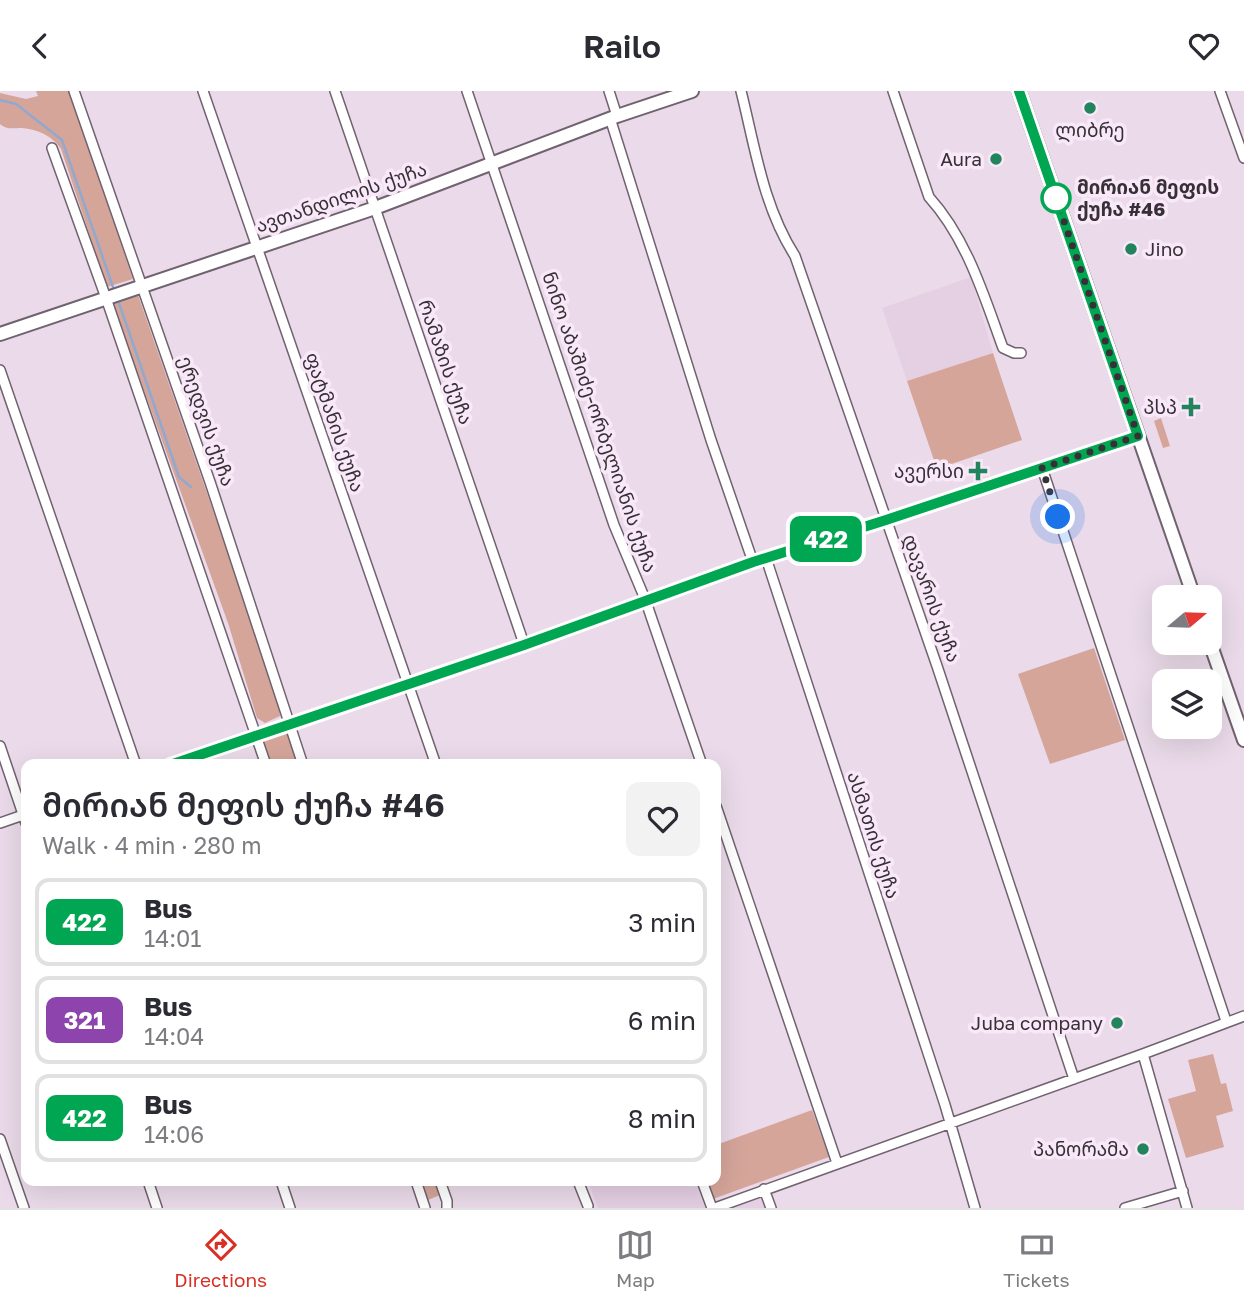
<!DOCTYPE html>
<meta charset="utf-8">
<style>
body{margin:0;font-family:"Golos Text","Noto Sans Georgian",sans-serif;background:#f2f2f3;color:#2b2b33;height:100vh;display:flex;flex-direction:column;font-size:26px;white-space:nowrap}
*{box-sizing:border-box;margin:0}
p{font-size:23px;color:#7c7c81}
.icon{flex:none;width:38px;height:38px;fill:none;stroke:currentColor;stroke-width:2;stroke-linecap:round;stroke-linejoin:round}
.map{position:relative;flex:1;overflow:hidden}
.drawer{position:absolute;left:21px;top:668px;width:700px;height:427px;display:flex;flex-direction:column;background:#fff;border-radius:14px;box-shadow:0 7px 28px #0002}
.drawer>*{flex:none}
.badge{padding:0 14px;border-radius:10px;font-size:24px;line-height:46px}
.needle{width:46px;rotate:71deg}
.controls{position:absolute;left:1152px;top:494px;display:grid;gap:14px}
.controls a{display:grid;place-items:center;width:70px;height:70px;border-radius:14px;background:#fff;box-shadow:0 7px 28px #0002;font-size:35px}
.you{position:absolute;width:35px;height:35px;margin:-18px;border:5px solid #fff;border-radius:50%;background:#1a73e8;box-shadow:0 0 0 10px #1a73e833}
.map>.badge{position:absolute;translate:-50% -50%;box-shadow:0 0 0 4px #fff}
.round{display:grid;place-items:center;flex:none;width:74px;height:74px;border-radius:14px;background:#f2f2f3}
.head{display:flex;align-items:center;justify-content:space-between;height:119px;padding:0 21px}
h1{font-size:33px;font-weight:600;line-height:52px}
ul{padding:0;list-style:none}
li{display:flex;align-items:center;gap:21px;height:88px;margin:0 14px 10px;padding:0 7px;border:4px solid #e1e1e2;border-radius:14px}
li div{flex:1}
li b{display:block;font-size:26px}
li em{font-style:normal}
li .badge{min-width:77px;font-weight:700;text-align:center}
header{display:flex;justify-content:space-between;align-items:center;height:91px;padding:0 21px;background:#fff;font-size:32px;font-weight:600}
.dock{display:flex;justify-content:space-around;align-items:center;height:98px;border-top:2px solid #e1e1e2;background:#fff;font-size:19px;color:#7c7c81}
.dock a{display:grid;justify-items:center;gap:4px}
.dock .active{color:#d93025}
.map>svg:first-child{display:block}
.built{fill:#e5cfe3}
.green{fill:#d5a59a}
.lines{fill:none;stroke-linecap:round;stroke-linejoin:round}
.stream{stroke:#91a8d0;stroke-width:2.5}
.street-casing{stroke:#70626f;stroke-width:12}
.secondary-casing{stroke:#70626f;stroke-width:16}
.street{stroke:#fff;stroke-width:9}
.secondary{stroke:#fff;stroke-width:12}
.line-casing{stroke:#fff;stroke-width:16}
.line{stroke:#00a651;stroke-width:10}
.walk{stroke:#373137;stroke-width:7;stroke-dasharray:0 12.6}
.poi-dot{fill:#22845d;stroke:#f9e8f8;stroke-width:2.5}
.stop-dot{fill:#fff;stroke:#00a651;stroke-width:3.5}
.labels{text-anchor:middle;stroke-width:7;stroke-linejoin:round;paint-order:stroke}
.poi-label{font-size:19px;fill:#373137;stroke:#f9e8f8;text-anchor:end}
.stop-label{font-size:19px;font-weight:bold;fill:#373137;stroke:#f9e8f8;text-anchor:start}
.street-label{font-size:19px;fill:#373137;stroke:#f9e8f8}
</style>
<header><svg class="icon" aria-label="back" viewBox="0 0 24 24"><path d="M15 5l-7 7 7 7"/></svg>Railo<svg class="icon" aria-label="heart" viewBox="0 0 24 24"><path d="M12 20l-8-8c-3-5 5-10 8-4 3-6 11-1 8 4z"/></svg></header>
<div class="map">
<svg width="1244" height="1117" viewBox="0 0 1244 1117">
<rect width="100%" height="100%" fill="#ebdbea"/>
<path class="built" d="M971,186L993,262L907,290L882,217Z
M588,1090H695L705,1117H598Z
M760,1105L765,1117H727Z"/>
<path class="green" d="M36,0H69L133,188L107,196L61,58C53,45 37,38 22,37C13,37 7,39 0,33V2L26,8L38,5Z
M138,204L278,606L280,625L265,632L257,627L228,532L112,211Z
M993,262L1022,349L937,378L907,290Z
M1161,327L1170,355L1163,357L1154,330Z
M1094,557L1125,649L1050,673L1018,583Z
M286,639L299,674H272L263,650L266,646Z
M1213,963L1221,993L1226,992L1233,1020L1216,1025L1224,1056L1186,1067L1168,1008L1196,1000L1188,969Z
M812,1019L829,1066L713,1108L707,1090H716V1054Z
M421,1090H436L440,1104L428,1109Z"/>
<g class="lines">
<path class="stream" d="M0,9L16,13L62,49L113,196
M119,212L179,386L191,396"/>
<defs>
<path id="street" d="M74,0L210,391L303,674
M203,0L436,674
M335,0L524,553
M467,0L614,434L645,508L702,674
M609,0L617,25
M741,0C755,56 763,115 795,165L937,575L1074,988
M893,0L929,106C967,148 984,205 1003,257L1014,262H1021
M1220,0L1244,67
M610,27L711,349L753,471
M52,57L106,207L266,674
M0,279L136,674
M1042,377L1226,930
M766,467L945,1014L975,1117
M0,655L26,732
M171,674L524,553L753,471L886,429L1138,345
M716,715L837,1072
M0,732L26,723
M1143,963L1187,1117
M0,1048L24,1117
M148,1090L157,1117
M281,1090L290,1117
M416,1090L425,1117
M440,1090L447,1110V1117
M578,1090L588,1115
M702,1090L712,1117
M764,1098L771,1117
M715,1117L1143,963L1244,925
M1125,1117L1183,1100"/>
<path id="secondary" d="M1019,0L1194,506
M0,243L375,117L617,25L692,0
M1209,549L1244,649"/>
</defs>
<use href="#street" class="street-casing"/>
<use href="#secondary" class="secondary-casing"/>
<use href="#street" class="street"/>
<use href="#secondary" class="secondary"/>
</g>
<g class="lines">
<defs>
<path id="line" d="M170,674L524,554L753,471L886,429L1138,345L1019,0"/>
</defs>
<use href="#line" class="line-casing"/>
<use href="#line" class="line"/>
<path class="walk" d="M1056,107L1138,345L1042,377L1058,426"/>
</g>
<g class="poi-dot">
<circle cx="1090" cy="17" r="7"/>
<circle cx="996" cy="68" r="7"/>
<circle cx="1131" cy="158" r="7"/>
<path d="M1187.5 305.5h7v7h7v7h-7v7h-7v-7h-7v-7h7z"/>
<path d="M974.5 369.5h7v7h7v7h-7v7h-7v-7h-7v-7h7z"/>
<circle cx="1117" cy="932" r="7"/>
<circle cx="1143" cy="1058" r="7"/>
</g>
<circle class="stop-dot" cx="1056" cy="107" r="14"/>
<g class="labels">
<g class="poi-label">
<text x="1090" y="46" text-anchor="middle">ლიბრე</text>
<text x="982" y="75">Aura</text>
<text x="1145" y="165" text-anchor="start">Jino</text>
<text x="1177" y="323">პსპ</text>
<text x="964" y="387">ავერსი</text>
<text x="1103" y="939">Juba company</text>
<text x="1129" y="1065">პანორამა</text>
</g>
<g class="stop-label">
<text x="1077" y="103">მირიან მეფის<tspan x="1077" dy="22">ქუჩა #46</tspan></text>
</g>
<g class="street-label">
<text transform="translate(341 106) rotate(-19)" y="7">ავთანდილის ქუჩა</text>
<text transform="translate(446 271) rotate(71)" y="7">რამაზის ქუჩა</text>
<text transform="translate(207 330) rotate(71)" y="7">ერედვის ქუჩა</text>
<text transform="translate(335 331) rotate(71)" y="7">ფატმანის ქუჩა</text>
<text transform="translate(600 331) rotate(71)" y="7">ნინო აბაშიძე-ორბელიანის ქუჩა</text>
<text transform="translate(932 507) rotate(70)" y="7">დავარის ქუჩა</text>
<text transform="translate(874 744) rotate(72)" y="7">ასმათის ქუჩა</text>
</g>
</g>
</svg>
<div class="controls">
<a><svg class="needle" viewBox="-14 -14 28 28"><path d="M0-13l5 13h-10z" fill="#e53935"/><path d="M0 13l5-13h-10z" fill="#7c7c81"/></svg></a>
<a><svg class="icon" aria-label="layers" viewBox="0 0 24 24"><path d="M12 4l9 5-9 5-9-5zM3 14l9 5 9-5"/></svg></a>
</div>
<div class="you" style="left:1058px;top:426px"></div>
<b class="badge" style="left:826px;top:448px;background:#00a651;color:#fff">422</b>
<section class="drawer">
<div class="head"><div><h1>მირიან მეფის ქუჩა #46</h1><p>Walk · 4 min · 280 m</p></div><a class="round"><svg class="icon" aria-label="heart" viewBox="0 0 24 24"><path d="M12 20l-8-8c-3-5 5-10 8-4 3-6 11-1 8 4z"/></svg></a></div>
<ul>
<li><span class="badge" style="background:#00a651;color:#fff">422</span><div><b>Bus</b><p>14:01</p></div><em>3 min</em></li>
<li><span class="badge" style="background:#8e44ad;color:#fff">321</span><div><b>Bus</b><p>14:04</p></div><em>6 min</em></li>
<li><span class="badge" style="background:#00a651;color:#fff">422</span><div><b>Bus</b><p>14:06</p></div><em>8 min</em></li>
</ul>
</section>
</div>
<nav class="dock">
<a class="active"><svg class="icon" aria-label="directions" viewBox="0 0 24 24"><path d="M12 3l9 9-9 9-9-9zM9 14v-3h6M13 9l2 2-2 2"/></svg>Directions</a>
<a><svg class="icon" aria-label="map" viewBox="0 0 24 24"><path d="M3 6l6-2 6 2 6-2v14l-6 2-6-2-6 2zM9 4v14M15 6v14"/></svg>Map</a>
<a><svg class="icon" aria-label="tickets" viewBox="0 0 24 24"><path d="M3 7h18v10H3zM15 7v10"/></svg>Tickets</a>
</nav>
